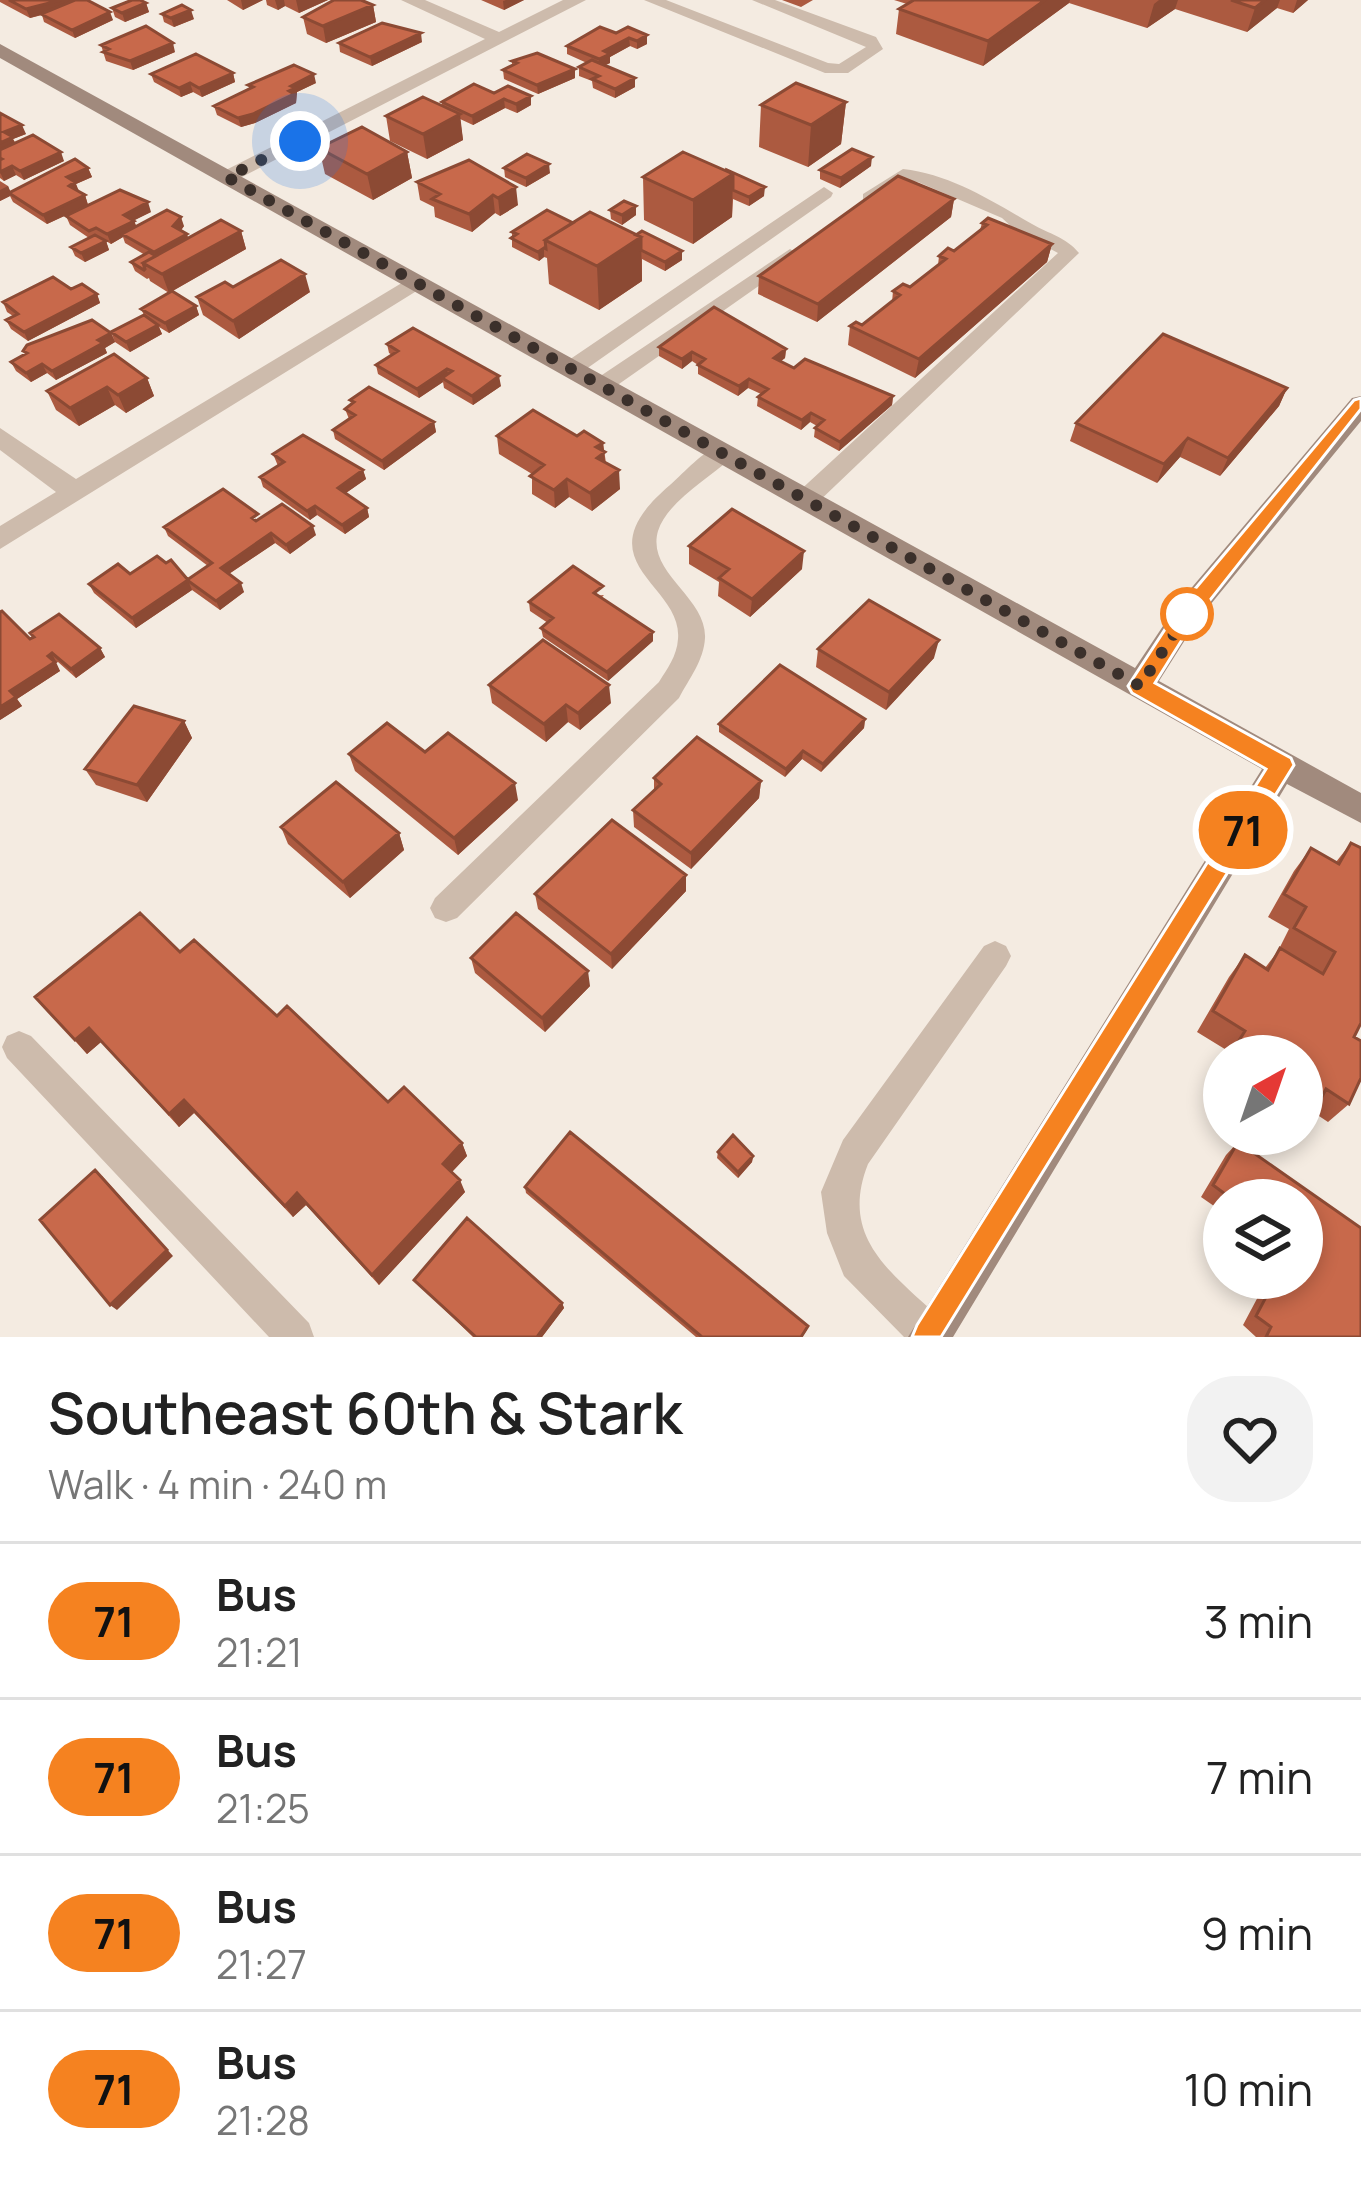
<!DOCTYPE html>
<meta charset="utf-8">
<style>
body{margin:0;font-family:Manrope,sans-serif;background:#f2f2f2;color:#222;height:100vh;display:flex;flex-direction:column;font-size:45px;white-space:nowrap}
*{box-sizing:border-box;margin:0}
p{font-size:39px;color:#767676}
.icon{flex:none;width:66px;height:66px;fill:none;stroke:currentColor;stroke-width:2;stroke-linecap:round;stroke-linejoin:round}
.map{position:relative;height:1337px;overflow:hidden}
.side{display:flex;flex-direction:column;background:#fff;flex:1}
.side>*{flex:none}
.badge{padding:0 24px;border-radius:39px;font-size:42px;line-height:78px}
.needle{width:78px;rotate:40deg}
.fabs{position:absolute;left:1203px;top:1035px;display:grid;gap:24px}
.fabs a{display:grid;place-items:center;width:120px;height:120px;border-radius:50%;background:#fff;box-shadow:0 6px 18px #0003;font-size:60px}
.you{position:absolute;width:60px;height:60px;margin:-30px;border:9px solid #fff;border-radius:50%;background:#1a73e8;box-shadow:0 0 0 18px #1a73e833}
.map>.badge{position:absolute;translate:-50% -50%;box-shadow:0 0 0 6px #fff}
.round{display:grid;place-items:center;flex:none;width:126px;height:126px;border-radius:48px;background:#f2f2f2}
.headline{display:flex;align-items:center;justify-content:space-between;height:204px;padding:0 48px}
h1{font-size:57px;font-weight:600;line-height:90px}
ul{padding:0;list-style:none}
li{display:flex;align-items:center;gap:36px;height:156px;padding:0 48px;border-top:3px solid #e0e0e0}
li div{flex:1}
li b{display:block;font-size:45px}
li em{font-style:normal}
li .badge{min-width:132px;font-weight:700;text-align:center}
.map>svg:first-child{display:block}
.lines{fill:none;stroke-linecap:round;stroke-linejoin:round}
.lane{fill:#cdbbac;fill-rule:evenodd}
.street{fill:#cdbbac;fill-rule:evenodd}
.secondary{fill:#a18a7d;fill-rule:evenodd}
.wall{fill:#ac5a40}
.shaded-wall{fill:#8c4a34}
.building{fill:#c8694b;stroke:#8c4a34;stroke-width:3}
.line{fill:#f58220;stroke:#fff;stroke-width:3}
.walk{stroke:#3b302b;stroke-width:12;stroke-dasharray:0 21.6}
.stop-dot{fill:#fff;stroke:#f58220;stroke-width:6}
</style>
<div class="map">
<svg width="1361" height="1337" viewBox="0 0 1361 1337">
<rect width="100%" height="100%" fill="#f4ebe1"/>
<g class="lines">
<path class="lane" d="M644,0H666L828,63L839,64L866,47L752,0H775L876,37L883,49L848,73H825Z
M903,169C950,174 992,201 1032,224C1049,234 1066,237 1079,253L814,506H796L793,500L796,494L1058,253L1015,230L1002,218L918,182L907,181L877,202H863V194Z
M824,187L833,193L831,197L579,374H563V364Z
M790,249L800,255L797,259L609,391H593V381Z
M722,445L734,453L730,459C709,478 667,502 658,531C646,573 707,597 705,638C704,660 689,679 679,698L457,918L446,922L435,918L430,908L435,898L659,682C667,669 677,656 678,639C683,583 578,563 670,485C685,472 702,451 722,445Z
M995,941L1006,946L1011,956L1006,966L868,1164C838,1240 894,1274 944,1322L949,1336L904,1337L844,1276L827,1233L821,1192L843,1140L984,946Z
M19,1031L31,1036L309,1323L314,1337H269L7,1058L2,1047L7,1036Z"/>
<path class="street" d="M401,0H425L499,32L563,0H586L234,181H220V173L485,39Z
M415,275L426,282L423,287L0,549V526L56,492L0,450V428L76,479Z"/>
<path class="secondary" d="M0,44L1135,668L1177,605L1352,398L1361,396V421L1197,621L1159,681L1361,793V823L1287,784L953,1337H908L1262,769L0,58Z"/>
</g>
<path class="wall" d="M0,0H87L113,20L75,38L44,22L42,15L30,18L0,2Z
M227,0H263L243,10Z
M266,0H328L299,13L285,6L278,10L267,5Z
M481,0H524L504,10Z
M782,0H813L801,7Z
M894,0H1308L1293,13L1277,8L1247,32L1175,9L1147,28L1069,3L983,66L896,34L899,9L907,4Z
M146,3L149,12L125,22L115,17L112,8Z
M373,5L376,22L326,43L307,34L303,17Z
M162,14L194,19L174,27L164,22Z
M600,27L647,44L637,49L630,46L610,57V63L605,65L635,87L615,98L593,88L592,81L579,76V67L587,63L567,54V46Z
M422,42L372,66L340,52L339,43Z
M101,45L175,52L133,70L106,61Z
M512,61L575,69V78L538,94L504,79L503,70L512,65Z
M233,73L235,82L202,97L193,92L181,97L154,82L151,74Z
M316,83L297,92L296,103L255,123L241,127L217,115L214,106L250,89L248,85Z
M494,93L531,96V105L517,113L505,108L473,125L460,119L463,140L427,159L390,141L386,116L442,106V102Z
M846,102L841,144L808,167L759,147L761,105Z
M0,113L26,134L13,139L15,143L64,161L24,180L16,175L4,181L0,178Z
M319,148L407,152L412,178L373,200L325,174Z
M683,152L764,196L749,206L733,199L732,217L693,244L644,220L643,177Z
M469,160L518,205L500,216L495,213L472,232L435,217L434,207L420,200L417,182Z
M871,166L840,188L820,179V170Z
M88,168L92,177L76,184L78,192L85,195L88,205L47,224L13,202L10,196L0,201V181L8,186L10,192Z
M504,168L550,173L526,187L505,177Z
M954,199L951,217L817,322L758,294L759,276Z
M636,206V215L622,225L611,219L610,210Z
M151,212L134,220L136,226H184L181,230L188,238L241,231L246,249L169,293L150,281L149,278L147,279L135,271L131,262L145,255L125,243L123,237L111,244L99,237L106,241L109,250L85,262L75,256L71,247L89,238L70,225L66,216Z
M573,223L682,260L665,271L642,259V281L599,310L549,284L547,258L544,257L539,261L512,247V232Z
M982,223L1052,244L1047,262L915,378L848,345L850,326L862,325L892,302L893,291L910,287L938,265L939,256L954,251L980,230Z
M233,287L310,292L239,339L203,315L197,297Z
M71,289L97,294L100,303L28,341L11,329L6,320L13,316L7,312L3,302Z
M196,306L199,315L169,333L159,327L162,334L130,352L115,342L111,332L144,315L141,309Z
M111,333L115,342L105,348L107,353L56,380L47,373L31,382L16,371L11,362L25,354L23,351Z
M387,344L501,386L473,405L444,388L443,382L419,398L378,374L376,365L392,355L389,353Z
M659,347L786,349L785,358L781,361L794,368L893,396L892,405L839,451L814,437L815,428L817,426L810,422L801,430L757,406L758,397L761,394L748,388L738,396L698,374V365L692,361L682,369L659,356Z
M147,378L154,396L126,413L115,405L79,426L56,410L47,391Z
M1287,388L1279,406L1220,476L1180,457L1157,483L1070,441L1076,423Z
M350,400L434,422L436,432L384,470L335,439L333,430L349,419L345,409L351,404Z
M497,436H577L603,443L606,463L620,489L592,511L569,497L555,508L532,494V474L499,454Z
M273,454L363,470L366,479L346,493L367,508L369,517L345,534L317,515L310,520L263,487L260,477L278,466Z
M259,519L316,535L290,554L275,543L229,574L244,592L220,610L192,590L136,628L94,593L89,584L130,574L188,580L208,566L168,536L164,527Z
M689,546L802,569L750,617L718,596L719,582L689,564Z
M604,595L601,598L653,641L608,681L543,637L541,628L548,623L530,611L529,602Z
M30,633L100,648L105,657L76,678L58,662L55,663L60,671L17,699L22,706L0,720L32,638Z
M818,649L934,658L886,710L816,667Z
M489,685L611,703L580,730L568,722L546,742L492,703Z
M865,719L864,728L821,772L802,759L785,777L719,732V724Z
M184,721L192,738L147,802L96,785L85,769Z
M425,752L518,800L458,855L355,771L349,754Z
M654,778L761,781L759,798L691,869L634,827L633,810L654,790Z
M281,827L399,833L404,850L350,898L288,844Z
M1351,843L1354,1037L1349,1104L1328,1122L1313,1112L1302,1122V1056H1225L1228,1051L1197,1032L1229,977L1245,955L1265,968L1278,951L1289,929L1268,917L1294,871L1311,848L1336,862Z
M686,875V891L612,969L538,909L535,894Z
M180,952L277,1016L388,1102L462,1143L467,1156L452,1172L465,1192L379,1285L306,1205L293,1217L194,1113L179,1127L101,1042L87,1054L35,997Z
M471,958L590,986L545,1032L475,973Z
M1224,1058V1079L1215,1073Z
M1238,1142L1361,1228V1337H1256L1243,1325L1268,1278H1302V1200H1224V1213L1201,1197L1226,1155Z
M718,1152L753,1156L752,1162L738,1178L717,1158Z
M525,1187L807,1330L802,1337H696L526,1193Z
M414,1280L562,1303L564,1308L542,1337H473Z"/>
<path class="shaded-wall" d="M61,0H78L79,4L30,18L26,9Z
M241,0H263L243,10Z
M275,0H284L285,6L278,10Z
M296,0H328L299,13Z
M506,0H524L504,10L503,1Z
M1045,0H1070L1069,3L983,66L988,41Z
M1159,0H1178L1175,9L1147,28L1154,4Z
M1265,0H1280L1277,8L1247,32L1255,8Z
M1297,0H1308L1293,13Z
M146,3L149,12L125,22L122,13Z
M373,5L376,22L326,43L323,26Z
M191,10L194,19L174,27L171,18Z
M110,12L113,20L75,38L72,30Z
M421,33L422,42L372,66L370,57Z
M647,35V44L637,49V41Z
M629,38L630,46L610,57V63L599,68V59L604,51Z
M173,43L175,52L133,70L130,61Z
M575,69V78L538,94L537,85Z
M233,73L235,82L202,97L199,88Z
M314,74L316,83L297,92L296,103L255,123L241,127L238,118L291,86Z
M635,78V87L615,98V89Z
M190,83L193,92L181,97L179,88Z
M531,96V105L517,113L516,104Z
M504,99L505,108L473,125L472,116Z
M846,102L841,144L808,167L811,125Z
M460,114L463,140L427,159L423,134Z
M22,125L26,134L13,139L17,146L0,154V143L4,132Z
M61,152L64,161L24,180L20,171Z
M407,152L412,178L373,200L367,174Z
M872,157L871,166L840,188L841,178Z
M549,164L550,173L526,187V178Z
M12,166L16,175L4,181L0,172Z
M88,168L92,177L76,184L79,191L72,195L67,177Z
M733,174L732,217L693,244V200Z
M8,186L12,195L9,193L10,196L0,201V190Z
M516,187L518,205L500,216L498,198Z
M765,187L764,196L749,206V197Z
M85,195L88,205L47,224L43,215Z
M493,195L495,213L472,232L469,214Z
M954,199L951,217L817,322L818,304Z
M148,202L151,212L127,224L124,215Z
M636,206V215L622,225V215Z
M181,217L184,226L177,236L173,226Z
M134,221L138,230L122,234L123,237L111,244L107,234Z
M241,231L246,249L169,293L162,274Z
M187,234L190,243L157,262L154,252Z
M641,237L642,281L599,310L597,266Z
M106,241L109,250L85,262L81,253Z
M1052,244L1047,262L915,378L919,359Z
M544,248V257L539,261L538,252Z
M682,251V260L665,271V262Z
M305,274L310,292L239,339L233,321Z
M97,294L100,303L28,341L24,332Z
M196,306L199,315L169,333L165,323Z
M158,325L162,334L130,352L126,342Z
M111,333L115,342L105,348L107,353L56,380L52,371Z
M786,349L785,358L773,367L774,358Z
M692,352V361L682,369V359Z
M42,364L47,373L31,382L26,373Z
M447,369L449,378H442L443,382L419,398L417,389Z
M499,376L501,386L473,405L472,396Z
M147,378L154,396L126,413L118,395Z
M749,379L748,388L738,396L739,386Z
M107,387L115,405L79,426L70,408Z
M1287,388L1279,406L1220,476L1228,458Z
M893,396L892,405L839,451L840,442Z
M811,413L810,422L801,430L802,420Z
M434,422L436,432L384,470L382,461Z
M1188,438L1180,457L1157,483L1164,464Z
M603,443L606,470L598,477L596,447Z
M363,470L366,479L340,497L338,488Z
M619,470L620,489L592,511L590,493Z
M567,479L569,497L555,508L554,490Z
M315,506L317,515L310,520L307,511Z
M367,508L369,517L345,534L342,525Z
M313,526L316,535L290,554L286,545Z
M271,533L275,543L224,577L221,568Z
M804,551L802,569L750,617L752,599Z
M188,580L192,590L136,628L132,618Z
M241,583L244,592L220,610L216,601Z
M653,632V641L608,681L607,672Z
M939,640L934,658L886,710L889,692Z
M100,648L105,657L76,678L71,669Z
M52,653L60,671L17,699L22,706L0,720V707L10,691Z
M609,685L611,703L580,730L578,713Z
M566,705L568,722L546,742L544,724Z
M865,719L864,728L821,772L823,764Z
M184,721L192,738L147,802L137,785Z
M803,751L802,759L785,777L786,769Z
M761,781L759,798L691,869V853Z
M515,783L518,800L458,855L454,838Z
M399,833L404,850L350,898L343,882Z
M686,875V891L612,969L611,954Z
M588,971L590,986L545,1032L542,1018Z
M89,1028L101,1042L87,1054L75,1040Z
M184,1100L194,1113L179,1127L169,1114Z
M462,1143L467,1156L448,1176L443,1164Z
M753,1156L752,1162L738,1178V1172Z
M102,1176L173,1256L117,1310L110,1305Z
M460,1180L465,1192L379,1285L372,1275Z
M297,1193L306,1205L293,1217L285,1206Z
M562,1303L564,1308L542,1337H537Z"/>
<path class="building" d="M9,0H61L26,9Z
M75,0H87L110,12L72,30L41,14Z
M132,0H140L146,3L122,13L112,8Z
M334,0H361L373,5L323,26L303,17Z
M914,0H1045L988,41L899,9Z
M1231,0H1265L1255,8Z
M182,5L191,10L171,18L162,14Z
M382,23L421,33L370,57L339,43Z
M146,26L173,43L130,61L103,52L109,49L101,45Z
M600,27L616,33L628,27L647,35L637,41L629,38L604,51L610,54L599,59L567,46Z
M537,53L575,69L537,85L503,70L517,63L512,61Z
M196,54L233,73L199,88L190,83L179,88L151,74Z
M592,60L635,78L615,89L592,79L599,76L579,67Z
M294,65L314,74L291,86L296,88L289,91L294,94L253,114L238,118L214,106L253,87L248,85Z
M796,83L846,102L811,125L761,105Z
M474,84L494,93L508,86L531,96L516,104L504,99L472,116L442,102Z
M423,97L460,114L423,134L386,116Z
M0,113L22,125L4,132L13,137L0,143Z
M362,127L407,152L367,174L319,148Z
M33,135L61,152L20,171L12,166L0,172V160L2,159L0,158V150Z
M852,149L872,157L841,178L820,170Z
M683,152L733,174L693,200L643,177Z
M527,154L549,164L526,178L504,168Z
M75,159L88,168L67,177L75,182L69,186L85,195L43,215L9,193Z
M469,160L516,187L498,198L493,195L469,214L432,199L440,194L417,182Z
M725,169L765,187L749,197L733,190V174Z
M898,176L954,199L818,304L759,276Z
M120,190L148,202L124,215L134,221L107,234L96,228L89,231L66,216Z
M624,201L636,206L622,215L610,210Z
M167,210L181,217L173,226L187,234L154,252L122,234Z
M547,210L573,223L545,240L546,249L544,248L538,252L511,238L517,234L512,232Z
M590,212L641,237L597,266L545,240Z
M988,218L1052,244L919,359L850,326L856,322L862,325L900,295L893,291L903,284L910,287L946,259L939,256L948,248L954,251L987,225L982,223Z
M221,220L241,231L162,274L143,263Z
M642,231L682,251L665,262L641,250V237L636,235Z
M95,235L106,241L81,253L71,247Z
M149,252L156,256L143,263L145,269L144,270L131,262Z
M281,260L305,274L233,321L197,297L225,282L233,287Z
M53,277L71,289L82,284L97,294L24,332L6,320L18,314L3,302Z
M172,291L196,306L165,323L141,309Z
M714,307L786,349L774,358L794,368L805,359L893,396L840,442L815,428L824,420L811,413L802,420L758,397L768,389L749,379L739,386L698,365L705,359L692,352L682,359L659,347Z
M144,315L158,325L126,342L111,332Z
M92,320L111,333L98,340L103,343L52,371L42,364L26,373L11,362L27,353L23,351L27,345Z
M413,328L499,376L472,396L442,378L452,371L447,369L417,389L376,365L398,351L387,344Z
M1163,334L1287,388L1228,458L1188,438L1164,464L1076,423Z
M114,354L147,378L118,395L107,387L70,408L47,391Z
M369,387L434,422L382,461L333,430L355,415L345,409L354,402L350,400Z
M533,410L577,436L584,431L603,443L596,447L605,452L597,458L619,470L590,493L567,479L554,490L530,476L544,465L497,436Z
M303,435L363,470L338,488L367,508L342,525L315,506L307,511L260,477L284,462L273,454Z
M223,489L258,514L252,518L256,521L282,504L313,526L286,545L271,533L221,568L241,583L216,601L187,580L212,563L164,527Z
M732,509L804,551L752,599L719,578L729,569L689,546Z
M157,556L166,563L171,560L188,580L132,618L89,584L118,564L130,574Z
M573,566L603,586L594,593L653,632L607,672L541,628L553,618L529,602Z
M869,600L939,640L889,692L818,649Z
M2,611L30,639L34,637L30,633L59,614L100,648L71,669L52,653L48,656L55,662L10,691L16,697L0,707V612Z
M543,640L609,685L578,713L566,705L544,724L489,685Z
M780,665L865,719L823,764L803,751L786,769L719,724Z
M134,706L184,721L137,785L85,769Z
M387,723L425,752L448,733L515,783L454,838L349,754Z
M697,737L761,781L691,853L633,810L661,784L654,778Z
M336,782L399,833L343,882L281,827Z
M612,820L686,875L611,954L535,894Z
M1351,843L1361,848V1023L1354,1037L1361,1041V1078L1349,1104L1326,1089L1316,1108L1302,1099V1056H1236L1231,1053L1245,1031L1213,1011L1245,955L1268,970L1280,948L1323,974L1335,952L1294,928L1306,907L1284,894L1311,848L1339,864Z
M140,913L180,952L194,940L277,1016L287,1006L388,1102L404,1087L462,1143L443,1164L460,1180L372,1275L297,1193L285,1206L184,1100L169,1114L89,1028L75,1040L35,997Z
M516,913L588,971L542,1018L471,958Z
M570,1132L808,1326L801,1337H702L525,1187Z
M733,1135L753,1156L738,1172L718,1152Z
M1238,1142L1361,1228V1337H1266L1271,1327L1256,1316L1276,1278H1302V1200H1233L1213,1185Z
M95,1170L167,1250L110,1305L40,1220Z
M467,1218L562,1303L537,1337H476L414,1280Z"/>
<path class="line" d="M1361,398V409L1195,619L1155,683L1291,758L1294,765L941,1337H912L917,1325L1266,769L1132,693L1128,686L1179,608L1354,400Z"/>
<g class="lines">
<path class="walk" d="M300,141L227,177L1140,686L1187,614"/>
</g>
<circle class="stop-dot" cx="1187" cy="614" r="24"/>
</svg>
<div class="fabs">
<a><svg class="needle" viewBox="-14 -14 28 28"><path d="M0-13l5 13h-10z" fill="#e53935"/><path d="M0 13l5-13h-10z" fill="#767676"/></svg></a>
<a><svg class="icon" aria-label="layers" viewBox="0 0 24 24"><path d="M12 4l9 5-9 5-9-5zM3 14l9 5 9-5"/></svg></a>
</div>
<div class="you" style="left:300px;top:141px"></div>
<b class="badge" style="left:1243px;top:830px;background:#f58220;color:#111">71</b>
</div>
<section class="side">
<div class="headline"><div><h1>Southeast 60th &amp; Stark</h1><p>Walk · 4 min · 240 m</p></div><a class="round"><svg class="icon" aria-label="heart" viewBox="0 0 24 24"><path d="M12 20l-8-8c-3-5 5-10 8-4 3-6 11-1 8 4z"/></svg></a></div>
<ul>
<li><span class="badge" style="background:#f58220;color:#111">71</span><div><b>Bus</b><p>21:21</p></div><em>3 min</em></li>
<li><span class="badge" style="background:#f58220;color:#111">71</span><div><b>Bus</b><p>21:25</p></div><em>7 min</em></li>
<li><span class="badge" style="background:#f58220;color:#111">71</span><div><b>Bus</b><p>21:27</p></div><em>9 min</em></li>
<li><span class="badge" style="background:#f58220;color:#111">71</span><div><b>Bus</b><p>21:28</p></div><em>10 min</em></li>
</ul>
</section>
